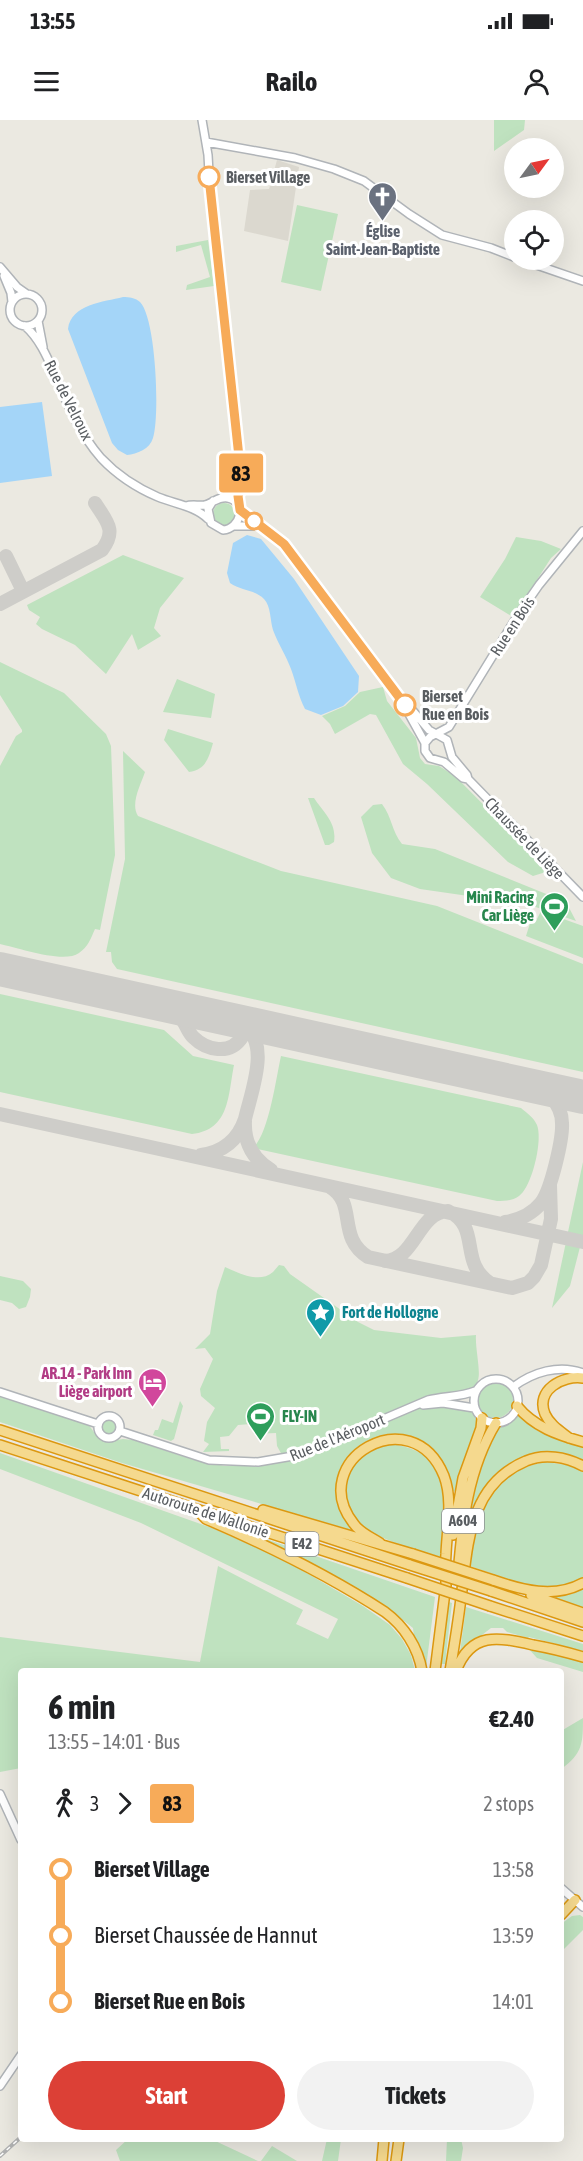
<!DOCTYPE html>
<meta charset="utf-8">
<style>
body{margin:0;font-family:"Asap Condensed",sans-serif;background:#f2f2f2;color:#202124;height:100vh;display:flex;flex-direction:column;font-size:22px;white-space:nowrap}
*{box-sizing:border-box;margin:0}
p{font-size:20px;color:#757577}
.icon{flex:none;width:33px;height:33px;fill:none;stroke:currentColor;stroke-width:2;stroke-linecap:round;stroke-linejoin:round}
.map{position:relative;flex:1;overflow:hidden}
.details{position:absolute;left:18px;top:1548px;width:546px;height:474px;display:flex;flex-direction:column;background:#fff;border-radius:6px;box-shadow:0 6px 24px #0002}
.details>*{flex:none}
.badge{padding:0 12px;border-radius:4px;font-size:21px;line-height:39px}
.needle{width:39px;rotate:57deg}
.buttons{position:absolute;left:504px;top:18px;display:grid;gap:12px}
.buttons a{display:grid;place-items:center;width:60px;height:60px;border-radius:50%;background:#fff;box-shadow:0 6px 24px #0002;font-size:30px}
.map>.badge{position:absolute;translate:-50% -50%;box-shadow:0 0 0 3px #fff}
.legs{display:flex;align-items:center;gap:9px;height:66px;padding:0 30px;font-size:20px}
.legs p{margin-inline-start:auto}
.summary{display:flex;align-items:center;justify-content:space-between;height:102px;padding:0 30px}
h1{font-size:33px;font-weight:700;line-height:45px}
.action{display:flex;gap:12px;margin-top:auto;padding:12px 30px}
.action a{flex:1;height:69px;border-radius:36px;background:#dc4036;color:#fff;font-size:24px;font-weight:700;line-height:69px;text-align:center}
.action a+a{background:#f2f2f2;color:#202124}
ul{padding:0 30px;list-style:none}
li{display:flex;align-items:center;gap:21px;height:66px;font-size:22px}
li i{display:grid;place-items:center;width:9px;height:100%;margin:0 8px;background:currentColor}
li i::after{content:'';width:15px;height:15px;margin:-8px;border:4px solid;border-radius:50%;background:#fff}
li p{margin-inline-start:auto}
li:first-child i{background:linear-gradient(#0000 50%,currentColor 0)}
li:last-child i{background:linear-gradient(currentColor 50%,#0000 0)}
.status{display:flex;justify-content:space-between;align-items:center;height:42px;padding:0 30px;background:#fff;direction:ltr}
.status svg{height:16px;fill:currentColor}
header{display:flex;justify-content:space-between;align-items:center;height:78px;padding:0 30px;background:#fff;font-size:27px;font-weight:700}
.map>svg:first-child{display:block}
.education{fill:#dbd8cf}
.green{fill:#bfe2bf}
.water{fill:#a4d5f8}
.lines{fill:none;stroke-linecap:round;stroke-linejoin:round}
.taxiway{stroke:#cecdc9;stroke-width:14}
.runway{stroke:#cecdc9;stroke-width:34}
.secondary-casing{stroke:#b0b4b8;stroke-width:10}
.highway-casing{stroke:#dc9810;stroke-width:12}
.secondary{stroke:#fff;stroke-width:7}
.highway{stroke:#f5d98e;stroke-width:9}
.rail-casing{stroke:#b0b1b1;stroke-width:4}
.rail{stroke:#fff;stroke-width:1.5;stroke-dasharray:4.5;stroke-linecap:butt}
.highway-bridge-casing{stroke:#dc9810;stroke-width:12;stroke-linecap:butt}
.highway-bridge{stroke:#f5d98e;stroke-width:9}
.line-1-casing{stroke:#fff;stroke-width:14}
.line-1{stroke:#f7ab59;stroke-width:9}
.stop-1-dot{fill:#fff;stroke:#f7ab59;stroke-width:3}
.labels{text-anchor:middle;stroke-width:6;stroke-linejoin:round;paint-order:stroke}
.shield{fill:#fff;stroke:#8b8e90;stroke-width:1.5}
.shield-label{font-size:15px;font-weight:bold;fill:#595d61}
.stop-label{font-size:16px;font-weight:bold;fill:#595d61;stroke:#fff;text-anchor:start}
.worship-label{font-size:16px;font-weight:bold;fill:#5b616d;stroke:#fff}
.street-label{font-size:16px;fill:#595d61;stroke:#fff}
.leisure-label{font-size:16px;font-weight:bold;fill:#27864d;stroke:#fff;text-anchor:end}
.culture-label{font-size:16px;font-weight:bold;fill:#0d838f;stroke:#fff;text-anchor:start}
.hotel-label{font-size:16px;font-weight:bold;fill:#b23c85;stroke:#fff;text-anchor:end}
</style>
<div class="status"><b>13:55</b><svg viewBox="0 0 49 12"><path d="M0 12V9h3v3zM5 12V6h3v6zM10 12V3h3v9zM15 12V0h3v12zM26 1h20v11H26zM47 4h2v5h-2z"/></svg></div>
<header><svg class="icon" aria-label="menu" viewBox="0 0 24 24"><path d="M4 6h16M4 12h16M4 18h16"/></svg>Railo<svg class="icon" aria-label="person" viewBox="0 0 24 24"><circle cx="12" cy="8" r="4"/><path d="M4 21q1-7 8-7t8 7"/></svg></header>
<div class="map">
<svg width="583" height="2041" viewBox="0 0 583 2041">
<rect width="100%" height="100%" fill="#ebe9e1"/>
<path class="education" d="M277,40L299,47L288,121L244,111L250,70L269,69Z"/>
<path class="green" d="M494,0H525L524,10L494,31Z
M297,85L338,94L321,171L281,162Z
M208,120L214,166L186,170L187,165L210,157L201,125L176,132V126Z
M213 394a11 11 0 1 1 22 0a11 11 0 1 1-22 0Z
M516,417L541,421L561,429L551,438L513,497L480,477L505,439Z
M123,435L184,458L160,488L154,508L161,516L138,530L132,514L106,554L75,525L42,509L36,504L40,497L29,490L27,485Z
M0,542L64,573L106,614L111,626L115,735L100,810L95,809C91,818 88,827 79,833C64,844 19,828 0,824V646L16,616L22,612V610L0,575Z
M177,559L215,574L211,598L163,592Z
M383,567L387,581L416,618L420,638L425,644L439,646L455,656L549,751L533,756L508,742L427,664L403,644L376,595L370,594L335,614L330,604L322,596L345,586L360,572Z
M168,609L213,623C209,637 206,650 189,652L164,620Z
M123,631L145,652C141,664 130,684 138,696L281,751L437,786L583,844V952L117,849L112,842L111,832H106L125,739Z
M308,678H314C324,693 337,703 334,722L329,725H325Z
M382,684C392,697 392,712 402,724L435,729L566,782L576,801L530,785L420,769L391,758L372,733L361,697L373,685Z
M541,791L583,806V838L526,816L531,800L536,801Z
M0,874L164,910L193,936L234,945C228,975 230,1010 192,1014L0,972Z
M281,936L521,988C527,993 534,998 537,1005C543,1020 532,1067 519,1076C512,1081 505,1081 497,1081L253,1028C269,1013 276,958 281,936Z
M583,1042V1116L568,1112Z
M566,1122L580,1127L570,1166L552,1188Z
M279,1145L284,1146L290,1154L358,1202L374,1210L441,1218L476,1215C475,1228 481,1251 478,1260C477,1265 472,1269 469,1272L432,1276L419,1280L300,1331L282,1335L277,1326L276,1313L254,1314L251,1304L238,1305L229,1316L220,1317L221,1329H229V1331L203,1332L209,1324L204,1321L207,1302L215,1288L201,1276L200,1269L213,1239L205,1228L195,1229L210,1214L217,1171L225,1147C239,1153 259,1164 273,1152C275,1150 277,1147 279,1145Z
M0,1156L23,1161L31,1169L30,1177L26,1187L19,1189L12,1183L0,1180Z
M477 1280a18 18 0 1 1 36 0a18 18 0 1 1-36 0Z
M0,1276L88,1304L99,1319L106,1322L123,1319L133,1320L194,1340L225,1346L261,1345L298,1338L417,1289L438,1285L469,1289L478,1300L479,1305L458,1372L452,1371C430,1262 288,1330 354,1411L122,1343L0,1302Z
M180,1281L183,1286L174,1319L171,1321L153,1315L155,1310H158L162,1299L173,1303Z
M519,1294L538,1311L583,1326V1341C568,1340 540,1335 526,1337C498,1341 478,1378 469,1401L466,1400C470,1381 484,1317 499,1306C506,1301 512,1300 519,1294Z
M102 1307a7 7 0 1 1 14 0a7 7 0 1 1-14 0Z
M387,1324C456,1328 445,1387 441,1437C406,1426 333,1413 347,1360C352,1339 369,1330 387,1324Z
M0,1333L212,1408L281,1438L363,1486L390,1505L402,1519L411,1535L415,1551H21V1648L0,1652V1517L200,1542L218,1446L303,1490L296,1504L328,1519L338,1499L141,1403L0,1349Z
M545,1342L568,1345L583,1352V1457C546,1480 507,1458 470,1446L468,1444C478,1396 489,1352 545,1342Z
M260,1417L435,1477L426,1548L414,1517L413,1508C367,1470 313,1443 260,1417Z
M583,1468V1488L552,1477L574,1473Z
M449,1482L452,1483L445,1544H441Z
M466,1487L583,1524V1531L529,1517L528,1518L507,1512L503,1508H491L460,1532Z
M528,1528L583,1542V1552L537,1538Z
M583,1598C583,1622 583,1634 561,1649V1611Z
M580,1795L583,1797V1810L561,1832V1804L572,1796Z
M128,2019H211L258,2041H120L116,2030Z
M327,2019H341L338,2041H322Z
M447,2019H461L463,2028L461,2041H446Z
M272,2026L297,2041H261Z"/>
<path class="water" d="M123,177C129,177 136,178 140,182C156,198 160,296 153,318C150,329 137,334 127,335L118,330L112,323L68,209C71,184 104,182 123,177Z
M42,282L52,356L0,363V287Z
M247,415L261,419L294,459L359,556L358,572L343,586L321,595L305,589C298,576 296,562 291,549C286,535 278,524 273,510C270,500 271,486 264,479C254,469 241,471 230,463L227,453L233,423Z"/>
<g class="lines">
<path class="taxiway" d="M6,436L23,471
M0,484L102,430C117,410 107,402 95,383
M160,884C168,888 175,891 180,897C186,903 187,911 193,917C206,930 230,936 242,917C246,909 245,902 241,894L219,889
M164,885L185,883L200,885
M188,890C205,894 226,896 242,905C272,921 251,972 245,999C238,1020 223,1032 201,1035
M487,955C507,960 537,962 552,978C558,985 562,994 562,1003C563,1019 551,1070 541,1083C532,1094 519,1100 505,1102
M0,994L583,1122
M245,1001C244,1022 253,1039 271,1050
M330,1067C358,1084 336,1117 368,1137L512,1168L528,1163L534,1157L541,1145L551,1099L550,1065
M385,1141C415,1140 418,1092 448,1091C482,1107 458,1142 490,1163"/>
<path class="runway" d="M0,849L583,977"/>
<defs>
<path id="secondary" d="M202,0L208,35L211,88L242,365L238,373L239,387
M206,22L295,38L334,49L364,61L409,94L442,115L491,128L514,137
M522,140L583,161
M0,147L17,167L27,174
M4,156L11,173L12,182
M10 190a16 16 0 1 1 32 0a16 16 0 1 1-32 0Z
M38,201L43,227
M25,206C40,219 48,239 56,257C68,286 80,314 101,338C117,355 137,368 158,377C175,384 195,386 208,399
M186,386C192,384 199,386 205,385C213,383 219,376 228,378C248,383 240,409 223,410L211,403L208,389L213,381
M240,390L284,424L408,590L413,591L429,610L447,620L452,637L467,655L468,659L583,777
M235,406H258
M408,590L409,594L425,623
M468,659L463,658L444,642L430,638L425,631V623L430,617L449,607L516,498L539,465L583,411
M474 1281a22 22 0 1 1 44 0a22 22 0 1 1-44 0Z
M513,1267C533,1252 559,1244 583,1253
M0,1272L98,1304
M423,1285L443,1283L474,1288
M98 1307a11 11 0 1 1 22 0a11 11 0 1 1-22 0Z
M120,1311L209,1340L258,1342L299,1335L428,1280C444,1276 461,1277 475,1271
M0,1674L21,1720
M561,1768L583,1787
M0,1966L21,1935"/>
<path id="highway" d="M517,1286C534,1307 558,1315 583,1322
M0,1310L410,1445
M569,1318C560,1311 550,1305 545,1294C535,1270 563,1255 583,1258
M0,1325L407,1458
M263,1390L413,1434
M201,1394L206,1399C269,1426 328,1455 385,1492C404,1506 418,1527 422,1551
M453,1415L463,1358L481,1308L482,1298
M380,1423C371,1417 360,1413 354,1404C304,1341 412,1277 444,1356C453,1380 447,1409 446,1434C445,1444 446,1455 446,1466
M458,1455C462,1403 468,1349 496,1303
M493,1460C522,1470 554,1479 583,1463
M491,1471L583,1502
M531,1475L583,1493
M490,1486L583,1516
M435,1551L446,1464
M450,1551C454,1527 458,1503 461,1478C468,1426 468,1365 526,1341C544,1333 566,1337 583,1346
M456,1551C471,1511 498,1517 533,1525C550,1528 566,1532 583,1537
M561,1795L575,1780
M382,2041L384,2019
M396,2041L399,2019"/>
</defs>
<use href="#secondary" class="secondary-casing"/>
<use href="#highway" class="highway-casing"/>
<use href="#secondary" class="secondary"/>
<use href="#highway" class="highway"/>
<defs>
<path id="rail" d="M0,2036L21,2017"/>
</defs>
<use href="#rail" class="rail-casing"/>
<use href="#rail" class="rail"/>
<defs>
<path id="highway-bridge" d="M413,1434L493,1460
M410,1445L491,1471
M407,1458L490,1486"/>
</defs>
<use href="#highway-bridge" class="highway-bridge-casing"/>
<use href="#highway-bridge" class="highway-bridge"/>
</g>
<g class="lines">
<defs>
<path id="line-1" d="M209,57L242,365L238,376L240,390L284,424L405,585"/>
</defs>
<use href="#line-1" class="line-1-casing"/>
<use href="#line-1" class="line-1"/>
</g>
<defs>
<symbol id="church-pin" viewBox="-11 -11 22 30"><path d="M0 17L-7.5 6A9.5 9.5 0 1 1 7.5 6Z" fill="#6b7280" stroke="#fff"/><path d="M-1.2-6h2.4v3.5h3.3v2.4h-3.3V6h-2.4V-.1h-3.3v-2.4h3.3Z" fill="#fff"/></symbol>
<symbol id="stadium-pin" viewBox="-11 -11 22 30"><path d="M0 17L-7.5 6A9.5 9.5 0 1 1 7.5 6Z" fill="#2e9e5b" stroke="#fff"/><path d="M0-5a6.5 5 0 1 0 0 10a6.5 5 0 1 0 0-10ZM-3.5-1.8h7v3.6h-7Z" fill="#fff"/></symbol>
<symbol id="sight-pin" viewBox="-11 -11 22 30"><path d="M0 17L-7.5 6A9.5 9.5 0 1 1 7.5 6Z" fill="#0f9aa8" stroke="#fff"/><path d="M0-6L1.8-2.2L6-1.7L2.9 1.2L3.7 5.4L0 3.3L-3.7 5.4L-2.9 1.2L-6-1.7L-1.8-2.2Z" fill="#fff"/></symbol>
<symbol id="hotel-pin" viewBox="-11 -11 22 30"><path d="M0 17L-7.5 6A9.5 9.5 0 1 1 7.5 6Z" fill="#d1479c" stroke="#fff"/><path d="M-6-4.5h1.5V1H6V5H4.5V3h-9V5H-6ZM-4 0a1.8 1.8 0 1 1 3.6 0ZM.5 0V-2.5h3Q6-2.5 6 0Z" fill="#fff"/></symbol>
</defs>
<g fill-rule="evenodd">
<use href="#church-pin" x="366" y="60" width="33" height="45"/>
<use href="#stadium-pin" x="538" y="770" width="33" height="45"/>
<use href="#sight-pin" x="304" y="1176" width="33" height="45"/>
<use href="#hotel-pin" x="136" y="1246" width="33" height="45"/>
<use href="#stadium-pin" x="244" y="1280" width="33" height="45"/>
</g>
<g class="stop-1-dot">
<circle cx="209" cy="57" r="10"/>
<circle cx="254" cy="401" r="8"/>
<circle cx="405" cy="585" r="10"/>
</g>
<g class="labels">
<g class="shield">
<rect x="442" y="1389" width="42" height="24" rx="4.5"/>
<rect x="285.5" y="1412" width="33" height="24" rx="4.5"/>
</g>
<g class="shield-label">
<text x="463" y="1406">A604</text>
<text x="302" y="1429">E42</text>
</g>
<g class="stop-label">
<text x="226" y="63">Bierset Village</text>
<text x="422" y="582">Bierset<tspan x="422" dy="18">Rue en Bois</tspan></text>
</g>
<g class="worship-label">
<text x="383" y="117">Église<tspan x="383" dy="18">Saint-Jean-Baptiste</tspan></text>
</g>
<g class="street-label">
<text transform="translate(69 280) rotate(63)" y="6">Rue de Velroux</text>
<text transform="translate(512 506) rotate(-57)" y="6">Rue en Bois</text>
<text transform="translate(525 718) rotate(46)" y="6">Chaussée de Liège</text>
<text transform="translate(337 1317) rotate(-22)" y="6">Rue de l'Aéroport</text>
<text transform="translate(206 1392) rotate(18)" y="6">Autoroute de Wallonie</text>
</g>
<g class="leisure-label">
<text x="534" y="783">Mini Racing<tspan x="534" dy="18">Car Liège</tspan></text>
<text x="282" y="1302" text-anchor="start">FLY-IN</text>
</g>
<g class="culture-label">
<text x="342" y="1198">Fort de Hollogne</text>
</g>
<g class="hotel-label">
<text x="132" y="1259">AR.14 - Park Inn<tspan x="132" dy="18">Liège airport</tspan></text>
</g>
</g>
</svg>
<div class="buttons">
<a><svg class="needle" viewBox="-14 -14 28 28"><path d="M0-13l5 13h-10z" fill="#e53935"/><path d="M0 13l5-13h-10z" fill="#757577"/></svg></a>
<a><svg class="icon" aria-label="locate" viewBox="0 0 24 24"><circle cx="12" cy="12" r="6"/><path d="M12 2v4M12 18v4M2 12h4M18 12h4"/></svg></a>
</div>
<b class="badge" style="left:241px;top:353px;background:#f7ab59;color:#111">83</b>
<section class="details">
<div class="summary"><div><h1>6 min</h1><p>13:55 – 14:01 · Bus</p></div><b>€2.40</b></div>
<div class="legs"><svg class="icon" aria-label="walk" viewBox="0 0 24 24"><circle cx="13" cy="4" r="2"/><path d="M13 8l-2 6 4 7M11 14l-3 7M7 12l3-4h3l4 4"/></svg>3<svg class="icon" aria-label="forward" viewBox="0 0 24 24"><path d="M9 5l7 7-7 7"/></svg><b class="badge" style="background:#f7ab59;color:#111">83</b><p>2 stops</p></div>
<ul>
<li><i style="color:#f7ab59"></i><b>Bierset Village</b><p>13:58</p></li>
<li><i style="color:#f7ab59"></i><span>Bierset Chaussée de Hannut</span><p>13:59</p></li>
<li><i style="color:#f7ab59"></i><b>Bierset Rue en Bois</b><p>14:01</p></li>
</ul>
<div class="action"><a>Start</a><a>Tickets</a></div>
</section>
</div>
